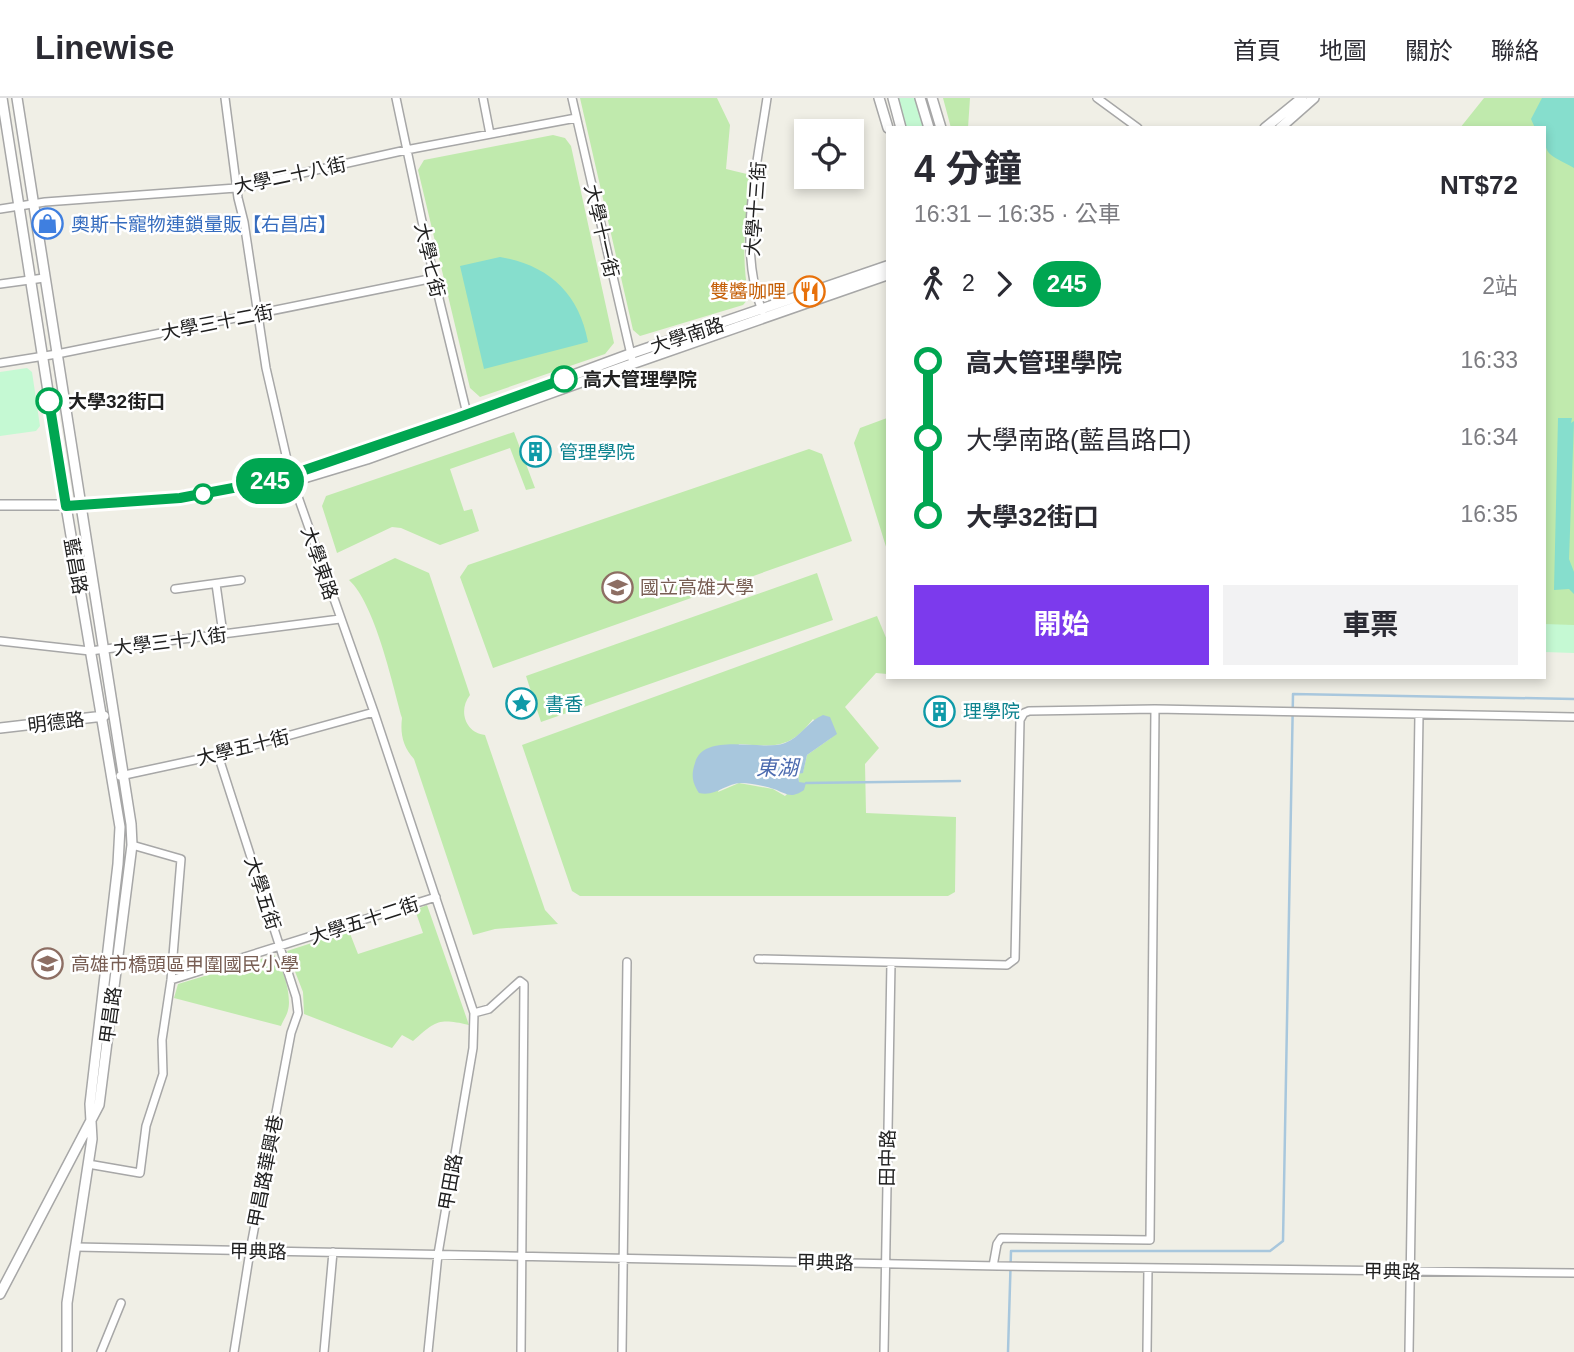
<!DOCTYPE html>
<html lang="zh-TW">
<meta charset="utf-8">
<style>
body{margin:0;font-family:Arial,"Noto Sans TC",sans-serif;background:#f2f2f3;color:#2b2b33;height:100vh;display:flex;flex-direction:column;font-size:26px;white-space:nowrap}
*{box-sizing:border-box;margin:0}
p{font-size:23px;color:#7c7c81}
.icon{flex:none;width:38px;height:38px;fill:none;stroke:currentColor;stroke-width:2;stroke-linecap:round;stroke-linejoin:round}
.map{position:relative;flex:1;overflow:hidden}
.details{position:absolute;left:886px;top:28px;width:660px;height:553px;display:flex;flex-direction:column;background:#fff;border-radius:0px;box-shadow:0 4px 10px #0003}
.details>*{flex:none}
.badge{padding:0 14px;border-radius:23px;font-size:24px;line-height:46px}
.tools{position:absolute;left:794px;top:21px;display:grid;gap:14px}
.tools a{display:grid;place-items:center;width:70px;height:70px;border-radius:0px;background:#fff;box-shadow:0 4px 10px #0003;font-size:35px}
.map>.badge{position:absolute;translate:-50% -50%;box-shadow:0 0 0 4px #fff}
.legs{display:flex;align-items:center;gap:10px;height:77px;padding:0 28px;font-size:23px}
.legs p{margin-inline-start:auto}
.head{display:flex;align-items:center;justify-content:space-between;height:119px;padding:0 28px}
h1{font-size:38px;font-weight:700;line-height:52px}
.button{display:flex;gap:14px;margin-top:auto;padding:14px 28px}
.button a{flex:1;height:80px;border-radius:0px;background:#7c3aed;color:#fff;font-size:28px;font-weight:700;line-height:80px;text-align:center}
.button a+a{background:#f2f2f3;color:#2b2b33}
ul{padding:0 28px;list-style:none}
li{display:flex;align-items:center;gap:24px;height:77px;font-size:26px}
li i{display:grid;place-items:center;width:10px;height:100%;margin:0 9px;background:currentColor}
li i::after{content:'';width:18px;height:18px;margin:-9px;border:5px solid;border-radius:50%;background:#fff}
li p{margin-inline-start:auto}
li:first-child i{background:linear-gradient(#0000 50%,currentColor 0)}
li:last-child i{background:linear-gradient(currentColor 50%,#0000 0)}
header{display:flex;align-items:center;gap:42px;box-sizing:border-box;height:98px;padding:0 35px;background:#fff;border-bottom:2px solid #e1e1e2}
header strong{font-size:33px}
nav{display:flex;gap:38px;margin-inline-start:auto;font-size:24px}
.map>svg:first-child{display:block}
.grass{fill:#c0eaad;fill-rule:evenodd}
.park{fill:#c5f9d3}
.pitch{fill:#86decd}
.water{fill:#a8c7dd}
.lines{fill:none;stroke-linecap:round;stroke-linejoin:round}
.stream{stroke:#a8c7dd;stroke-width:2.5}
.minor-casing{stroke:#a7a7a7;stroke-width:10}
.tertiary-casing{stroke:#a7a7a7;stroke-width:12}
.minor{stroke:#fff;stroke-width:7}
.tertiary{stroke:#fff;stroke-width:9}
.line-1-casing{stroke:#fff;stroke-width:16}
.line-1{stroke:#00a651;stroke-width:10}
.stop-1-dot{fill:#fff;stroke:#00a651;stroke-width:3.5}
.labels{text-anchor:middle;stroke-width:5;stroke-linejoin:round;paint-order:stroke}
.street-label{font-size:19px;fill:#202020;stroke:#fff}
.shop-label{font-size:19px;fill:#366cbe;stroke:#fff;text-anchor:start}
.food-label{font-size:19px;fill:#c56008;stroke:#fff;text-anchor:end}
.stop-label{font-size:19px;font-weight:bold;fill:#202020;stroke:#fff;text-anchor:start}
.culture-label{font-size:19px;fill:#0d838f;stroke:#fff;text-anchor:start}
.education-label{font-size:19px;fill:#785e54;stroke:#fff;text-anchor:start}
.water-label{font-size:21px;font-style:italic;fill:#4c6baf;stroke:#fff}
</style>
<header>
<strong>Linewise</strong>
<nav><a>首頁</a><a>地圖</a><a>關於</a><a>聯絡</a></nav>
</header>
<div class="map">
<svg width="1574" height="1254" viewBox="0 0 1574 1254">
<rect width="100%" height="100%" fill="#f0efe6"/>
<path class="grass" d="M580,0H717L730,27L726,71L751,77C746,120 740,157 749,200L743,207L640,238L633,232Z
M943,0H970L968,30H951Z
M1484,0H1574V551H1544V30H1460Z
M553,37L565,40L571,48L614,245L605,256L480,299L470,290L418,72L424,62Z
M887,320V452L854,345L860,330Z
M514,334L535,390L526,392L510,350L450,371L464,413L472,411L479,433L440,447L401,430L392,429L337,455L322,408L326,398Z
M809,351L822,356L852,443L493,570L460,479L468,467Z
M395,460L429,475L470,597C458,612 465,635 485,637L545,812L558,826L495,831L473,837L414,661C403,649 400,636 402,620C392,584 375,506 349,482Z
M817,475L833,522L541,624L526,578Z
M877,518L887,542V576L876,575L845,609L879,650L865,666L866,715L956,719L955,794L948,798H580L572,793L522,647ZM813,621L831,640L807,657L803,674L798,676L799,684L785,698L773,691L739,685L718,694L739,646C775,649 790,651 813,621Z
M427,807L469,927C438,920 436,923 413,943L402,937L392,950L304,916L303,894L287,853L349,833L358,856L423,835L415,812Z
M274,857C283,868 292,898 288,912C287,917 283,923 281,928L174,900L178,886Z"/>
<path class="park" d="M897,0H917L926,30H906Z
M27,270L32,274L40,328L36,333L0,338V274Z
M1544,526L1574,527V555L1544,554Z"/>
<path class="pitch" d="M1542,0H1574V70C1550,56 1544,60 1544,30H1535L1531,21Z
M500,159C548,167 579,195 588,244L484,271L460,168Z
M1558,320H1572L1571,325L1574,323L1569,461L1574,474V496L1569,491L1554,492Z"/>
<path class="water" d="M823,617L830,619L837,636L807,657L803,675L798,676L799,684L806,685L804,692C791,701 787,696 774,691C765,688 751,685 741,685C726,685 716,699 699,695C692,684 691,677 695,665C704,633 762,654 785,645C801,639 808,623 823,617Z"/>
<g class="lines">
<path class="stream" d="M806,685L960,683
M1008,1254L1011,1153H1270L1283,1143L1293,596L1574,601"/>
<defs>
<path id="minor" d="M225,0L238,100L244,124L266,270L291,379L374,614L474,915L473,950L438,1156L428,1254
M396,0L434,180L468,320
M483,0L490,36
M572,0L632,261
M1097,0L1138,30
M0,111L45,104L236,90L406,52L576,20
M0,186L44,180
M762,213C737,146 757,69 767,0
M0,265L57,256L434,180
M216,486L223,536
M175,491L241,482
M0,543L90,553L340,521
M218,657L296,899L298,915L291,935L250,1153L234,1254
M120,678L218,657L374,614
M758,861L1007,867L1015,861L1020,622L1024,615L1029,613L1155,611L1574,619
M171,882L436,799
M474,915L489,911L520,883L524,886L521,1254
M88,1066L140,1075L146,1028L163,976L162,942L171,882L181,761L132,747
M76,1149L998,1168L1574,1175
M993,1168L997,1146L1001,1140L1150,1142L1155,611
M101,1254L121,1205
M324,1254L333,1154
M622,1254L627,864
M884,1254L891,865
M1147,1254L1148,1170
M1409,1254L1419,617"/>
<path id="tertiary" d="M2,0L66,408L120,729L118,766L90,1006L92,1041L67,1205V1254
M879,0L888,30
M893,0L901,30
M920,0L929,30
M932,0L941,30
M1265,30L1302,0
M1280,30L1314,0
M293,379L302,373L457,320L630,256L887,168
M0,407H91L161,402L291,379L304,380L367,361L626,268L887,177
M0,630L104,618
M0,1196L99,1007L132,747L131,726L17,0"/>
</defs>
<use href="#minor" class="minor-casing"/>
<use href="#tertiary" class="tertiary-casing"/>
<use href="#minor" class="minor"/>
<use href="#tertiary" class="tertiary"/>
</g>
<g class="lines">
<defs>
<path id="line-1" d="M49,303L66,408L180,400L291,379L302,373L457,320L564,281"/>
</defs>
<use href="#line-1" class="line-1-casing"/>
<use href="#line-1" class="line-1"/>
</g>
<defs>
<symbol id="shop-ring" viewBox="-11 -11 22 22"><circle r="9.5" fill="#fff" stroke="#3f7fe0" stroke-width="1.5"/><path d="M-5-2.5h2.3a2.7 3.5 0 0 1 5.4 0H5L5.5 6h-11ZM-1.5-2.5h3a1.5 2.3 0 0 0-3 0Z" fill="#3f7fe0"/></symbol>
<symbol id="restaurant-ring" viewBox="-11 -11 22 22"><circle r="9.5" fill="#fff" stroke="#e8710a" stroke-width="1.5"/><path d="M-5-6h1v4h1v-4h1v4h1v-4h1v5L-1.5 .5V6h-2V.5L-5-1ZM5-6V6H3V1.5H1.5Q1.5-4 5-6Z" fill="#e8710a"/></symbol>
<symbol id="building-ring" viewBox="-11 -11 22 22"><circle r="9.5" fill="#fff" stroke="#0f9aa8" stroke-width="1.5"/><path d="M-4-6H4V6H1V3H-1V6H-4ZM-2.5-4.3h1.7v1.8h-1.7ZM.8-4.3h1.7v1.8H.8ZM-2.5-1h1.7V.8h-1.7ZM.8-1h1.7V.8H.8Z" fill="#0f9aa8"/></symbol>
<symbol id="university-ring" viewBox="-11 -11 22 22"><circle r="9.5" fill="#fff" stroke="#8d6e63" stroke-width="1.5"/><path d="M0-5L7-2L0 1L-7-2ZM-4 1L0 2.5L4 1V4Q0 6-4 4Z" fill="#8d6e63"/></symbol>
<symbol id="sight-ring" viewBox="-11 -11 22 22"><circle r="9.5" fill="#fff" stroke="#0f9aa8" stroke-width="1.5"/><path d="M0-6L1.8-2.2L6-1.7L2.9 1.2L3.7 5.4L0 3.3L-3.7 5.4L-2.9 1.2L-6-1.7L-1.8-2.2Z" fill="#0f9aa8"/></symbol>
<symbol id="school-ring" viewBox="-11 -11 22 22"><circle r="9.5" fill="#fff" stroke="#8d6e63" stroke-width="1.5"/><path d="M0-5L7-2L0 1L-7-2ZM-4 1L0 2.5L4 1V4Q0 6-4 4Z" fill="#8d6e63"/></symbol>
</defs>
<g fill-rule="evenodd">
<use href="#shop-ring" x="30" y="108" width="35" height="35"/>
<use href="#restaurant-ring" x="792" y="176" width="35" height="35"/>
<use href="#building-ring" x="518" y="336" width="35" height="35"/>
<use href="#university-ring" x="600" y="472" width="35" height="35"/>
<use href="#sight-ring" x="504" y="588" width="35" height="35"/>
<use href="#building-ring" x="922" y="596" width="35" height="35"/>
<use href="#school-ring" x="30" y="848" width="35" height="35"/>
</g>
<g class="stop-1-dot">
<circle cx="564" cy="281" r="12"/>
<circle cx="49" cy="303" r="12"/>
<circle cx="203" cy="396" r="9"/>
</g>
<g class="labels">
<g class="street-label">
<text transform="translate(290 77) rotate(-12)" y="7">大學二十八街</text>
<text transform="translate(755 111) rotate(-86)" y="7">大學十三街</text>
<text transform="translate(602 133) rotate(77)" y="7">大學十一街</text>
<text transform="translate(430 162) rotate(77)" y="7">大學七街</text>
<text transform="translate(217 224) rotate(-11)" y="7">大學三十二街</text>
<text transform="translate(687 237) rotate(-18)" y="7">大學南路</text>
<text transform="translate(320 465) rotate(71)" y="7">大學東路</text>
<text transform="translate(76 468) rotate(80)" y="7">藍昌路</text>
<text transform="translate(170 543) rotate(-7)" y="7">大學三十八街</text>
<text transform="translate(56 624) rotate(-7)" y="7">明德路</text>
<text transform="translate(243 649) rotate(-14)" y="7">大學五十街</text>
<text transform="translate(263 795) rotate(72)" y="7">大學五街</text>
<text transform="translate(364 822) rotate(-18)" y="7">大學五十二街</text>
<text transform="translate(110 917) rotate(-82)" y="7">甲昌路</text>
<text transform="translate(887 1060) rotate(-89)" y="7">田中路</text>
<text transform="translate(265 1073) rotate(-79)" y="7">甲昌路華興巷</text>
<text transform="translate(450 1084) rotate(-80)" y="7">甲田路</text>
<text transform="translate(258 1153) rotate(1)" y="7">甲典路</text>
<text transform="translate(825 1164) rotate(1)" y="7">甲典路</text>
<text transform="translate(1392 1173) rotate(1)" y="7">甲典路</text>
</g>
<g class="shop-label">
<text x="71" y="133">奧斯卡寵物連鎖量販【右昌店】</text>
</g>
<g class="food-label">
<text x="786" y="200">雙醬咖哩</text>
</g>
<g class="stop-label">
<text x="583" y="288">高大管理學院</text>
<text x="68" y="310">大學32街口</text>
</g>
<g class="culture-label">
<text x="559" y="361">管理學院</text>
<text x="545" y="613">書香</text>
<text x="963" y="620">理學院</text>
</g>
<g class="education-label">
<text x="640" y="496">國立高雄大學</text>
<text x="71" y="873">高雄市橋頭區甲圍國民小學</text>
</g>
<g class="water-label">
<text x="777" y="677">東湖</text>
</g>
</g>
</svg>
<div class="tools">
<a><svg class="icon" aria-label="locate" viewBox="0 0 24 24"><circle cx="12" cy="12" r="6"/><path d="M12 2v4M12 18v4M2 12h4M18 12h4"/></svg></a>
</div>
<b class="badge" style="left:270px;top:383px;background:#00a651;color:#fff">245</b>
<section class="details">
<div class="head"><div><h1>4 分鐘</h1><p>16:31 – 16:35 · 公車</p></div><b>NT$72</b></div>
<div class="legs"><svg class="icon" aria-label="walk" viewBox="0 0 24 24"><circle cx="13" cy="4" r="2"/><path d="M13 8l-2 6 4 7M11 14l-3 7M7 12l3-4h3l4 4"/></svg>2<svg class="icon" aria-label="forward" viewBox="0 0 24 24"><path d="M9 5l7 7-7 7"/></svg><b class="badge" style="background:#00a651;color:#fff">245</b><p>2站</p></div>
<ul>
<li><i style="color:#00a651"></i><b>高大管理學院</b><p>16:33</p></li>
<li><i style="color:#00a651"></i><span>大學南路(藍昌路口)</span><p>16:34</p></li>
<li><i style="color:#00a651"></i><b>大學32街口</b><p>16:35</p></li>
</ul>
<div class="button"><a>開始</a><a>車票</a></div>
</section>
</div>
